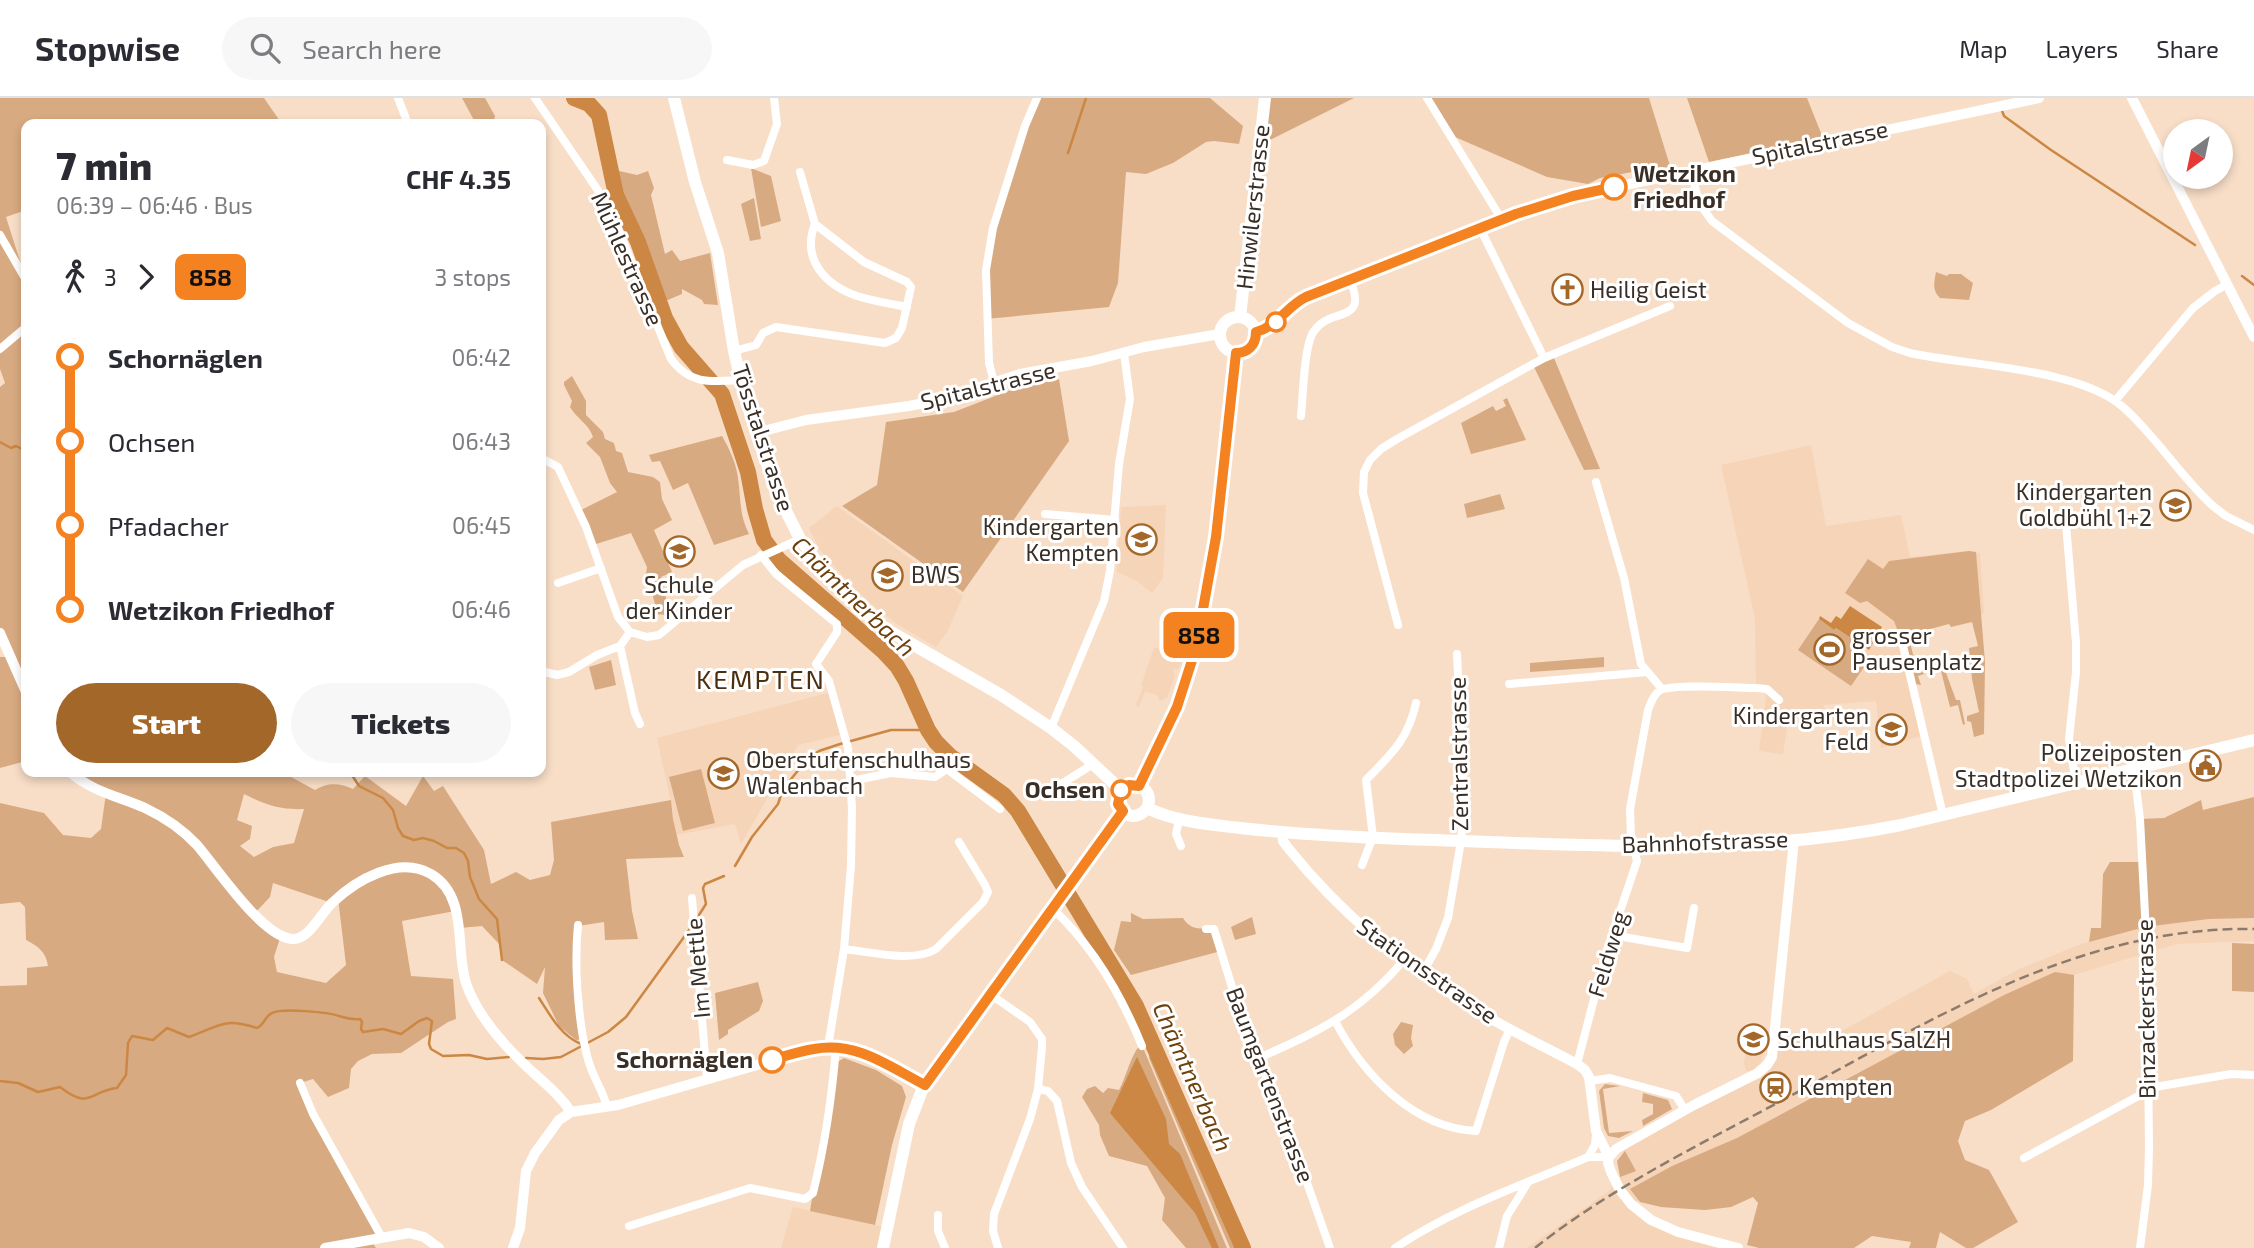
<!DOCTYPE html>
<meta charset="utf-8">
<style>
body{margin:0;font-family:"Exo 2",sans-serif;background:#f7f7f7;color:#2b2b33;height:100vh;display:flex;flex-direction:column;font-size:26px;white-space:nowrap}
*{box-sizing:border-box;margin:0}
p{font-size:23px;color:#7c7c81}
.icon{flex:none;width:38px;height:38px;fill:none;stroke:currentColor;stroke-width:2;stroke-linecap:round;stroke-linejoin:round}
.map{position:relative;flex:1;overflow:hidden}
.side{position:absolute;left:21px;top:21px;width:525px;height:658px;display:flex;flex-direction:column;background:#fff;border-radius:14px;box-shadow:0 4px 10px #0003}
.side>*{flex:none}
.badge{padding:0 14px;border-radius:10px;font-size:24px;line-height:46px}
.needle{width:46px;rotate:213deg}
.controls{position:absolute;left:2163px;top:21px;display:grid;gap:14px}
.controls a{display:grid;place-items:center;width:70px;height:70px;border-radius:50%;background:#fff;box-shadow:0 4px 10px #0003;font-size:35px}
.map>.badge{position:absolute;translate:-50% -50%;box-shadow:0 0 0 4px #fff}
.legs{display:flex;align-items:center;gap:10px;height:77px;padding:0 35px;font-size:23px}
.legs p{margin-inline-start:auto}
.summary{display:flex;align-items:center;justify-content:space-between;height:119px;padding:0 35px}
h1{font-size:38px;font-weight:800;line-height:52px}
.action{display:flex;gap:14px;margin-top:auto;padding:14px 35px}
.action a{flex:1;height:80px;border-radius:42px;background:#a26729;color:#fff;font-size:28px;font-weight:800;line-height:80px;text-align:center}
.action a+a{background:#f7f7f7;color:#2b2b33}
ul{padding:0 35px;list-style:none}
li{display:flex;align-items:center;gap:24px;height:84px;font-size:26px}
li i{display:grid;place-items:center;width:10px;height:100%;margin:0 9px;background:currentColor}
li i::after{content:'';width:18px;height:18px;margin:-9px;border:5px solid;border-radius:50%;background:#fff}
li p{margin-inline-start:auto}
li:first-child i{background:linear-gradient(#0000 50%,currentColor 0)}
li:last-child i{background:linear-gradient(currentColor 50%,#0000 0)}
header{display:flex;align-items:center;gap:42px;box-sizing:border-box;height:98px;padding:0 35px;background:#fff;border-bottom:2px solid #e1e1e2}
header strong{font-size:33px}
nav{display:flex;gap:38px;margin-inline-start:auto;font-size:24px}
.search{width:490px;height:63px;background:#f7f7f7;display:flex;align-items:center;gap:18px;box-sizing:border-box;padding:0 24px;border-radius:38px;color:#7c7c81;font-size:26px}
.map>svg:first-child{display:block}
.built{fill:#f5d4b8}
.green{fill:#d8aa81;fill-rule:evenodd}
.water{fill:#cb8743}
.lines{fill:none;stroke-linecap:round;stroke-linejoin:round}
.stream{stroke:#cb8743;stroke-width:2.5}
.river{stroke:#cb8743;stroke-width:16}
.minor{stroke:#fff;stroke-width:8}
.tertiary{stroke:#fff;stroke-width:10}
.secondary{stroke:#fff;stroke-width:12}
.rail{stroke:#8c7b6c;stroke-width:2.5;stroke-dasharray:10 5;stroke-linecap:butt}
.line-1-casing{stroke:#fff;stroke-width:16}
.line-1{stroke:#f58220;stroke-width:10}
.stop-1-dot{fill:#fff;stroke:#f58220;stroke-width:3.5}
.labels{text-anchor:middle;stroke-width:6;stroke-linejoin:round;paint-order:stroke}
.street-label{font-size:23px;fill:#392f26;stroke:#fff}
.stop-label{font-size:23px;font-weight:bold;fill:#392f26;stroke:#fff;text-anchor:end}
.poi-label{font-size:23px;fill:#392f26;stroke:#fff;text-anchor:start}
.water-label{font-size:24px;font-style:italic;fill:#6e400c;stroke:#fff}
.quarter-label{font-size:26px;letter-spacing:2px;fill:#4c2f11;stroke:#fff}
</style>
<header>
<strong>Stopwise</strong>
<div class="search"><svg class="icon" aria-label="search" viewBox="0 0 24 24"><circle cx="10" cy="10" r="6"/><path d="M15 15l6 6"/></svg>Search here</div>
<nav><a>Map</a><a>Layers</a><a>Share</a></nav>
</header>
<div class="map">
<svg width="2254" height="1150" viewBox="0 0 2254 1150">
<rect width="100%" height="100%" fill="#f8dec7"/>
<path class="built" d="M1811,347L1826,428L1901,417L1910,459L1969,453L1980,455L1984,516L1911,519L1898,535L1925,637L1881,650L1876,603L1824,607V611L1790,612L1783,656L1759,653L1767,591L1756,590L1755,521L1721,367Z
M1166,407L1163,480L1152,495L1137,483L1117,474L1121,409Z
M837,408L963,498L948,532L936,549L897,526L875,509L850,486L820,452L809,430Z
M1154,549L1183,559L1178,572L1176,570L1173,572L1175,577L1167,600H1164L1163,603L1158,601V598L1145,593L1139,609L1136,607L1143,589L1141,588Z
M831,594L844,636L798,647L741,746L735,726L676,737L673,721V713L657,640Z
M2254,820V843L2176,846L2074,877L2073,963L1991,1012L1931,996L1758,1096L1731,1109L1705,1112L1661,1109L1638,1103L1631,1106L1643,1117L1738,1150H1527L1609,1093L1622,1076L1619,1065L1625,1048L1768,972L1778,940L1814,943L1829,940L1950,873L1967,881L1974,896L2017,872L2081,846L2139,830L2209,821Z
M1744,927L1767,931L1761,963L1753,972L1746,973L1744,964L1746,953L1741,952Z
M793,1109L888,1130L883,1150H781Z"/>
<path class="green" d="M0,0H264L282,26H26V112L6,119L26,182V663L0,670V559H11L0,535V289L5,285L0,271Z
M462,0H485L495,18L493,26H476Z
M1037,0H1210L1243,28L1239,46L1214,43L1206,44L1173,65L1146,76L1126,74L1118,185L1109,209L986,221L993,130Z
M1265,0H1354L1260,47Z
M1431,0H1649L1671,71L1632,74L1600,80L1588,86L1547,79L1455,39Z
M1687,0H1807L1823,40L1709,64Z
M751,70L771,78L781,123L761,129Z
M615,72L637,77L648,73L654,90L651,97L665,156L672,152L680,163L710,155L718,207L704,206L702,202L682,191V196L656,207L623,127L607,94L616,88Z
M754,100L761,141L750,143L741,106Z
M1936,174L1947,178L1949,176H1961L1973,185L1969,202L1940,200C1932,192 1934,185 1936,174Z
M1554,260L1600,371L1584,372L1534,269Z
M572,278L586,303V317L603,334L605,341L614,345L616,353L622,355L628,374L653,379L660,384L662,401L672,422L654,432L672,474L661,479C666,491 665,503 670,515L667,517L655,516V506L652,495L657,490L651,478L646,476L647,469L631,435L593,447L579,413L617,394L610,385L600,359L586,345L593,339C589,326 577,321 570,309L572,303L564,287V284Z
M1059,281L1069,343L963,494L842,408L877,387L886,324L954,314L1008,293Z
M1507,300L1526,342L1471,356L1461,325L1493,308L1496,313L1506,308L1503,302Z
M722,338C730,352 736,365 738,380C741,400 739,417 749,436L714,447L688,385L673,392L660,363L652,364L649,357Z
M1500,396L1505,411L1467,420L1464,406Z
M1969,453L1976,454L1985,564L1984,636L1974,639L1971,624L1967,623V618L1979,614L1972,581L1969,550L1978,548L1972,524L1951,529L1949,526L1908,537L1914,560L1922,558V562L1911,568L1894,523L1867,503L1860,505L1845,495L1868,461L1883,471L1889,463Z
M1819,521L1834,532L1836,530L1863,548L1861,552L1871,559L1851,588L1798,552Z
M1604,559V569L1530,574V565Z
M611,562L616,587L595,592L589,569Z
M1942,564L1956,602H1960L1965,626L1963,627L1958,607L1950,609L1940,569L1923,572L1924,576L1918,578L1921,587L1915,586C1915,586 1912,574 1913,574C1916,563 1934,564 1942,564Z
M701,671L715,725L683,733L669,679Z
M70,674H282L315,692C327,684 340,685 353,691L365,678L406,708L423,678L434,693L443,688L484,752L491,786L516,774L530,782L550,777L554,762L551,724L671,702L673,721L679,747L684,759L626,761L632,813L638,841L605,842L604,824L578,828L584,941L576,942L559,928L543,895L545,869L537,886L502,862L500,847L482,828L460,830L455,813L402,823L411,878L453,881L456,921L448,924L401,955L372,956L358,963L351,971L349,990L328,999L313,981L300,985L381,1138L370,1141L376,1150H0V888L27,887V870L48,868C46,854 39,849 26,842L25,809L20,804L0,806V705L44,715L63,737L91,740L101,731L106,695ZM244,696C266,707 279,712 304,711L294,745L273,749L254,759L240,748L250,741L252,728L237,722ZM273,785L332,805L338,800L346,867L326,885L277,874L274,859L281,837L254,816L270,799Z
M2254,699V820L2209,821L2145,829L2089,844L2091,830H2101L2103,776L2110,764H2142L2140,721L2164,720L2201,702L2203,712Z
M1131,815L1143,821L1183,820C1191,833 1200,830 1214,831L1221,853L1131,877L1114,852L1121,823L1131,824Z
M1252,819L1256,836L1235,842L1231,829Z
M2232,845L2254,846V894L2232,893Z
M2055,874L2074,877L2073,963L1991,1012L1965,1023L1958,1043L1965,1062L1989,1072L2018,1124L1973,1150H1966L1940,1134L1936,1150H1909L1911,1144L1872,1138L1854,1150H1759L1747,1147L1758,1105L1753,1099L1731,1109L1705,1112L1661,1109L1640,1104L1630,1091L1672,1068L1737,1040L2004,897Z
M758,884L763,903L759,913L728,932V936L719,942L715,895Z
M1401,924L1413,927L1411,940L1413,948L1404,956L1395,947L1393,936Z
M1139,948L1144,952L1227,1150H1186L1162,1122L1165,1100L1147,1068L1109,1058L1100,1037L1099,1027L1082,999L1087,991L1095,988L1103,995L1108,990L1119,992C1127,977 1129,962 1139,948Z
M1153,948L1165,970L1243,1150H1230L1149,960Z
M844,960L876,972L902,988L906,999L892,1047L875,1127L810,1113L834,966Z
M1605,986L1620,988L1603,991L1609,1035L1633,1033L1619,1040L1608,1038L1604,1030L1599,993Z
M1643,995L1668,1002L1672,1011L1643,1028L1642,1022L1653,1016V1006L1642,1004Z
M1625,1053L1636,1073L1620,1079L1617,1063Z"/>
<path class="water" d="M1850,508L1882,529L1869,552L1836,530L1834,532L1819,521L1820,518L1831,525L1836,518L1841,521Z
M1137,959L1166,1021L1169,1046L1180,1056L1219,1150H1212L1195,1115L1110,1015Z"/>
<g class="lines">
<path class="stream" d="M2001,10L2004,18L2051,52L2195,147
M1068,55L1086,0
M2242,178L2254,187
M0,344L11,350L16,348L26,353
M350,674L359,688L383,700L393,712L398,730L403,738L414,742L423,740L434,743L447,750H456L464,755L468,763L470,779L479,801L497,821L502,862
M735,768L752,739L778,706L783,691L809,659L819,653L840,646L891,632H928
M697,820L706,806L703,790L705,786L724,778
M539,900C550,917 561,938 581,946
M526,960L543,961L561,959L608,934L626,919L692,828
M0,983L18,985L38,994L60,989C91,1013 89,993 117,990L126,977L128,945L132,938L153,942L167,930L189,939C220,928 223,919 257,930C265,926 265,918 272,915C282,910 328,914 339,918C347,920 351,922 360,921L362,924L361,931L363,934L383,931L401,936L419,923L427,920L432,923L429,946L431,951L443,958L469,957L487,961L509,959"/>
<path class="river" d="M574,0L589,6L599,17L616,97L638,144L665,220L681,249L722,296L748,374L755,411L764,442L779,462L884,554L897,568L906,583L928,632L936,644L950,658L1004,697L1018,713L1136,908L1243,1150"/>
<path class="minor" d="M398,0L408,26
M535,0L597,91L614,121L671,261C690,287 711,284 741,282
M1427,0L1502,122
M727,62L753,67L764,63L777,26L774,0
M1691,72L1699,105L1712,123L1848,225L1892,249L1910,255C1969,268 2079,270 2123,309C2156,338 2180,378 2213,408L2226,418L2254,432
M815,126C801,161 825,187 857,198C873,203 891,206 907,209
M1480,130L1544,260
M0,137L26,182
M0,251L26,229
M734,253L756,247L763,235L776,229L885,245L896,240L902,230L911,189L907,184L864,164L815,126L800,74
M994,284L989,265L986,172L993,130L1025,28L1037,0
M2115,303L2193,210L2215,193L2226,187
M1301,318C1303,299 1304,246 1314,233C1331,208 1369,227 1350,182
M541,362L543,361L558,369L586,429L618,519L630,534
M1596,384L1624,480L1641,566L1662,591
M2065,414L2076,545V574L2069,641L2076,686
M1045,416L1115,422
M761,457L776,476L837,526V534L816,566L829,583L848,650L852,710L851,768L844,851L828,949
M558,485L601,470
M1398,527L1363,395L1364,374L1370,362L1381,351L1397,341L1544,260L1670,208
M1900,535L1943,717
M620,548L635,615L640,626
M541,573L557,577L569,574L597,557L620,548L630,534L647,539L659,537L743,467L800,441
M1509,586L1647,574
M1051,630L1104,503L1110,473L1119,366L1130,301L1124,255
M2134,672L2140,721L2147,855L2149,1051L2148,1087L2140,1150
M851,683L891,675L935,679L947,671L1000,711
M1047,695L1093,666
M1179,722L1176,736L1181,748
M1362,767L1373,739L1366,682C1391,656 1408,642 1416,605
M692,800L707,981
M1052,810C1093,848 1121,896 1142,948
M578,827C574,865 578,938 592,973C597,985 603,995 607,1008
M1206,831H1214L1241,918L1288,1031L1330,1150
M1612,837L1687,850L1694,810
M844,851C870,854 914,865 936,851L983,804L988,794L985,787L959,744
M1422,876L1436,851L1448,820L1461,743L1464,702L1457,556
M990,896L1030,924L1042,941V949L1038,991L1030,1021L994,1116L993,1133L998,1150
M1335,923C1363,976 1413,1030 1476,1033L1504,944L1510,931
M1259,960C1321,932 1359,915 1404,862
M1577,966L1607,852L1637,763L1631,739L1630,711L1648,612C1651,605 1653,597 1659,593C1670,585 1738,590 1756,590L1767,591L1779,602
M1590,983L1610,980L1676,998L1685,1012
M300,985L313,1016L381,1138
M1038,991L1048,993L1057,1003L1071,1065L1082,1089L1123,1150
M1588,1059L1595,1047L1596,1036
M2024,1060L2155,989L2231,976L2254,977
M938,1117V1133L945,1150
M629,1128L750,1090L805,1101L813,1095C825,1047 832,999 836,949
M1395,1150C1454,1110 1523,1087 1588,1059H1609
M1499,1150L1507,1118L1527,1086"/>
<path class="tertiary" d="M2132,0L2254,239
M1256,234C1277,229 1287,208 1306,199L1516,116L1573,98L2039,0
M756,335L806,322L909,308L939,302L1020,276L1092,263L1144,249L1220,236
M0,535L26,594
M70,674C91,693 120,699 145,710C164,719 183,732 197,747C216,769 264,842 294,841C310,840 321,815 332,805C356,782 399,757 431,776C470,799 454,854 467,888C478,917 501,944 523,965C539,981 558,994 571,1014
M1282,734L1283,743L1289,751C1341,816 1407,870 1478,913C1510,933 1544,948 1577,966L1585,972L1589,979L1596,1033L1609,1059L1608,1065L1611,1074L1620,1092L1631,1106L1651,1122L1678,1134L1738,1150
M1609,1059L1616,1051L1694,1007L1758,975L1767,967L1772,959L1794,742
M325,1150L409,1135L424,1139L439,1150
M513,1150L520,1130L526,1073L535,1055L559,1022L571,1014L618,1007L795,956L828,949L852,951L864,954L924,987"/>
<path class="secondary" d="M674,0L695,84L718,155L734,253L742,288L756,335L779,399L800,441L833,485L866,516L891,534L1001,597L1051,630L1074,648L1121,692
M1240,219L1265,0
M1220 237a18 18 0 1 1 36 0a18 18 0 1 1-36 0Z
M1117 702a16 16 0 1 1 32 0a16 16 0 1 1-32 0Z
M1139,688L1177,609L1196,550L1216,439L1235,255
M1147,710C1177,724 1207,726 1240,730C1294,736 1349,739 1404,741C1567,746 1739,760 1901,727L2254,642
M883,1150L909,1026L924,987L1123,713"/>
<path class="rail" d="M1535,1150C1609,1091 1697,1048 1781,1003C1930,923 2079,828 2254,831"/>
</g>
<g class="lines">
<defs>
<path id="line-1" d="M772,962C785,958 800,953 814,951C857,943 888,968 925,987L1123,713L1118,706L1121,692L1129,687L1139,688L1177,609L1196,550L1216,439L1236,255C1248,255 1256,247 1256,234C1277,229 1287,208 1306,199L1516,116L1573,98L1614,89"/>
</defs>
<use href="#line-1" class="line-1-casing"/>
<use href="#line-1" class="line-1"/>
</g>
<defs>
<symbol id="church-ring" viewBox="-11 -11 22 22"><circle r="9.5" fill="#fff" stroke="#a26729" stroke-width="1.5"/><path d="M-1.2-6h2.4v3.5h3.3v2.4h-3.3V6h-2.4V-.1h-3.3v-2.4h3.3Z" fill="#a26729"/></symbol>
<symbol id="school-ring" viewBox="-11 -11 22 22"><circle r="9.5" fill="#fff" stroke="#a26729" stroke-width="1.5"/><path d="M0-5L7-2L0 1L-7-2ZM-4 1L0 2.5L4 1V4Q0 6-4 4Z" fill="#a26729"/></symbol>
<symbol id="stadium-ring" viewBox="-11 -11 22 22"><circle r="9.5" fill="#fff" stroke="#a26729" stroke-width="1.5"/><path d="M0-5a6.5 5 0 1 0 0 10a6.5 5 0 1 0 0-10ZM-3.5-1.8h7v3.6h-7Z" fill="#a26729"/></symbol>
<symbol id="civic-ring" viewBox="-11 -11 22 22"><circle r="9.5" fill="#fff" stroke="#a26729" stroke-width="1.5"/><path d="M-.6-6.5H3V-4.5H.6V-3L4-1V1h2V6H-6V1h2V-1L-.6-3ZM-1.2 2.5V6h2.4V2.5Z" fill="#a26729"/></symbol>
<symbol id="station-ring" viewBox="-11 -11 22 22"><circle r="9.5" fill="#fff" stroke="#a26729" stroke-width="1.5"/><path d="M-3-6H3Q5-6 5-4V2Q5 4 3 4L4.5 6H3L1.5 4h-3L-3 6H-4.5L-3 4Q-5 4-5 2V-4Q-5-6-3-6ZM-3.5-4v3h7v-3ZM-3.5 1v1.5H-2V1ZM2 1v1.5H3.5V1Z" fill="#a26729"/></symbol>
</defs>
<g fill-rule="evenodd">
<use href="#church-ring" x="1550" y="174" width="35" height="35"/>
<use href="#school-ring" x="2158" y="390" width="35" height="35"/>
<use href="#school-ring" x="1124" y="424" width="35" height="35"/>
<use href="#school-ring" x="662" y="436" width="35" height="35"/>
<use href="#school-ring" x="870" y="460" width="35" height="35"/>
<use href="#stadium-ring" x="1812" y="534" width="35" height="35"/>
<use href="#school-ring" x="1874" y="614" width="35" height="35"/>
<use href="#civic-ring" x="2188" y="650" width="35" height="35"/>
<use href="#school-ring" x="706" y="658" width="35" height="35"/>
<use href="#school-ring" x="1736" y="924" width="35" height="35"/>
<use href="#station-ring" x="1758" y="972" width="35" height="35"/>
</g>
<g class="stop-1-dot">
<circle cx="1614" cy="89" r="12"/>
<circle cx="1276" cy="224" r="9"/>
<circle cx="1121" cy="692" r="9"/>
<circle cx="772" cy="962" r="12"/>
</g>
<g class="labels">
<g class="street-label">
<text transform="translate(1820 45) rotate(-12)" y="8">Spitalstrasse</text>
<text transform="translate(1253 109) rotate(-84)" y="8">Hinwilerstrasse</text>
<text transform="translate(627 161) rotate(66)" y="8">Mühlestrasse</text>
<text transform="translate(988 288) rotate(-14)" y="8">Spitalstrasse</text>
<text transform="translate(763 340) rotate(72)" y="8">Tösstalstrasse</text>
<text transform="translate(1459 656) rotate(-91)" y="8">Zentralstrasse</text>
<text transform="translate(1705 744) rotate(-2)" y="8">Bahnhofstrasse</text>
<text transform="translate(1608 856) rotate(-73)" y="8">Feldweg</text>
<text transform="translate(698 870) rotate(-95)" y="8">Im Mettle</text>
<text transform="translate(1427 873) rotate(35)" y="8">Stationsstrasse</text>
<text transform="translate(2146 911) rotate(-91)" y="8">Binzackerstrasse</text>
<text transform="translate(1270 987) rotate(69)" y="8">Baumgartenstrasse</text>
</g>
<g class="stop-label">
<text x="1633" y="84" text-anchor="start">Wetzikon<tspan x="1633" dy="26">Friedhof</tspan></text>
<text x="1105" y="700">Ochsen</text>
<text x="753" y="970">Schornäglen</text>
</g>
<g class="poi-label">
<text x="1590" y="200">Heilig Geist</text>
<text x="2152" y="402" text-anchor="end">Kindergarten<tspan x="2152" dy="26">Goldbühl 1+2</tspan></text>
<text x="1119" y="437" text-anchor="end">Kindergarten<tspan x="1119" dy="26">Kempten</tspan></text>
<text x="911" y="485">BWS</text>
<text x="679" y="495" text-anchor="middle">Schule<tspan x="679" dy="26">der Kinder</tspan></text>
<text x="1852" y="546">grosser<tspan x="1852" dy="26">Pausenplatz</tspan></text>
<text x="1869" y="626" text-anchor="end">Kindergarten<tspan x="1869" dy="26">Feld</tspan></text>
<text x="2182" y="663" text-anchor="end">Polizeiposten<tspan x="2182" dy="26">Stadtpolizei Wetzikon</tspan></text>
<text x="746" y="670">Oberstufenschulhaus<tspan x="746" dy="26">Walenbach</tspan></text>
<text x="1777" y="950">Schulhaus SalZH</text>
<text x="1799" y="997">Kempten</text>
</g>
<g class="water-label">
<text transform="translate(853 499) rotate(44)" y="8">Chämtnerbach</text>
<text transform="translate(1192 979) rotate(66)" y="8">Chämtnerbach</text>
</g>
<g class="quarter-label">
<text x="761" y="591">KEMPTEN</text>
</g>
</g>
</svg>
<div class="controls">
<a><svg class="needle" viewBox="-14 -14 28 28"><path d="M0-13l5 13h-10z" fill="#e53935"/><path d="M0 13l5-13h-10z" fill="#7c7c81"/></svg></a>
</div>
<b class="badge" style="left:1199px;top:537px;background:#f58220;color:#111">858</b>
<section class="side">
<div class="summary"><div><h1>7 min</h1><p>06:39 – 06:46 · Bus</p></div><b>CHF 4.35</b></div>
<div class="legs"><svg class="icon" aria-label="walk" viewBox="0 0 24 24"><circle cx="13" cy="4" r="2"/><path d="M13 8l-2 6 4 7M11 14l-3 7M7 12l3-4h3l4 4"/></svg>3<svg class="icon" aria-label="forward" viewBox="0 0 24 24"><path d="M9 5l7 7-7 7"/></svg><b class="badge" style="background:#f58220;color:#111">858</b><p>3 stops</p></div>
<ul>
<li><i style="color:#f58220"></i><b>Schornäglen</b><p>06:42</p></li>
<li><i style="color:#f58220"></i><span>Ochsen</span><p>06:43</p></li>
<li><i style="color:#f58220"></i><span>Pfadacher</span><p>06:45</p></li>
<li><i style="color:#f58220"></i><b>Wetzikon Friedhof</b><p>06:46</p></li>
</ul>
<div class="action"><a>Start</a><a>Tickets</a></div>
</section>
</div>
